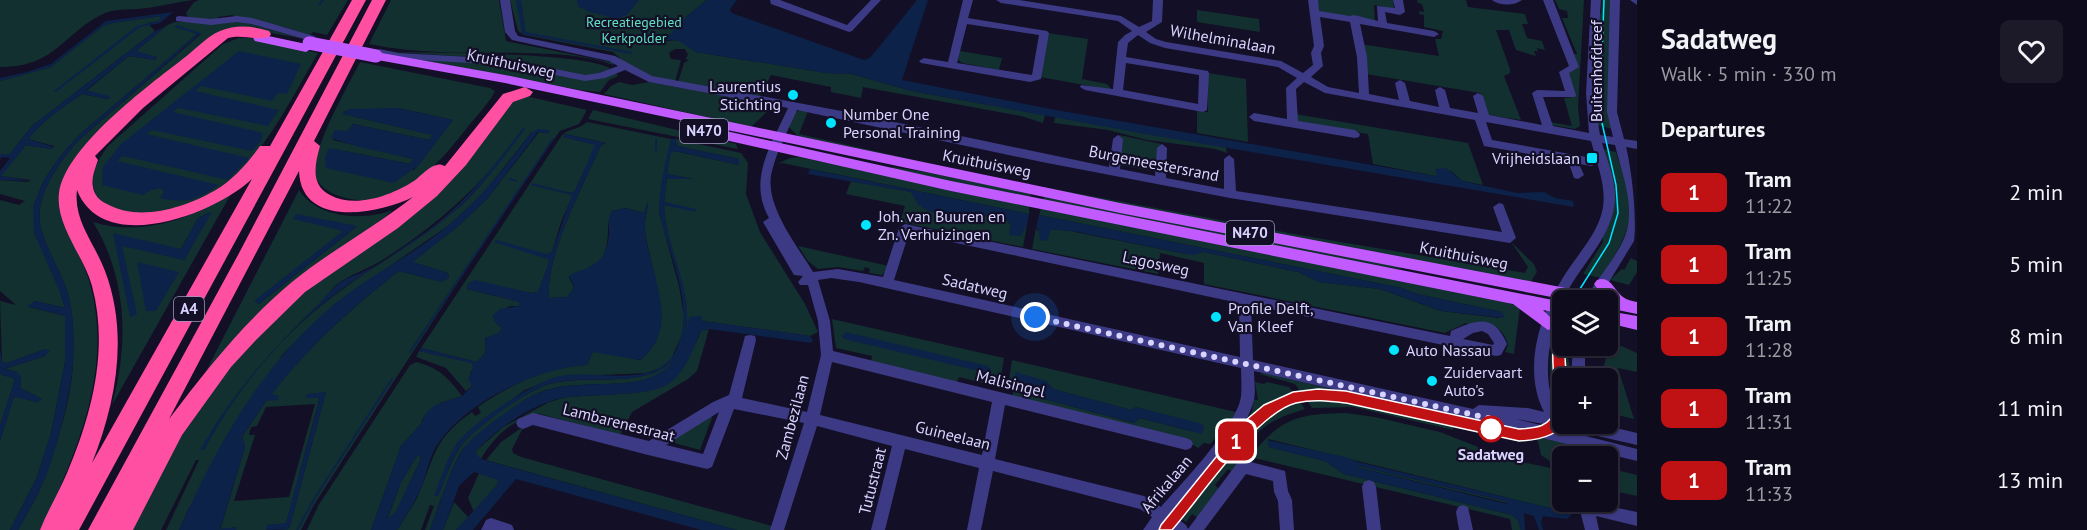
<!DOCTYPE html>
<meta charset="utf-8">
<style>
body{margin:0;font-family:"PT Sans",sans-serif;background:#1c1929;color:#f1f3f6;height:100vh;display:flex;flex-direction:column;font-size:22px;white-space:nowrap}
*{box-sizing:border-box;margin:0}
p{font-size:20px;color:#9b9ba3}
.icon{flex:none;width:33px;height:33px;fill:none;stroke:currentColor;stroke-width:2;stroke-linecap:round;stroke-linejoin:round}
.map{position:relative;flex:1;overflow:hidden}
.sheet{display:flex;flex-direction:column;background:#0e0b1c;width:450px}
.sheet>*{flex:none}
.badge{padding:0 12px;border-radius:9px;font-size:21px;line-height:39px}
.tools{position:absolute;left:1552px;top:290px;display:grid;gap:12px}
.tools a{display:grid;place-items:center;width:66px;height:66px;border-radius:9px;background:#0e0b1c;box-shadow:0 2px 4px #0004,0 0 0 2px #2e2b3b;font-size:30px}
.you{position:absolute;width:30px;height:30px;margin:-15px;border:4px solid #fff;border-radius:50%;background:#1a73e8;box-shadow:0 0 0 9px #1a73e833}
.map>.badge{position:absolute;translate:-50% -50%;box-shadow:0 0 0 3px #fff}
h2{padding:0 24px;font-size:22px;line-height:54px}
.round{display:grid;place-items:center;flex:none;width:63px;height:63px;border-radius:9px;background:#1c1929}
.summary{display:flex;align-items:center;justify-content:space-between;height:102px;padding:0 24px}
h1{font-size:28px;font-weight:600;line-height:45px}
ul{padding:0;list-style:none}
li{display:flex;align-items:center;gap:18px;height:72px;padding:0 24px}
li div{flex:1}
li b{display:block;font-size:22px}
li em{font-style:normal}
li .badge{min-width:66px;font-weight:700;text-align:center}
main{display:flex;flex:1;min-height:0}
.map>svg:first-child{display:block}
.green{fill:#12302f;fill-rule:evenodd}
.water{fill:#0c2248;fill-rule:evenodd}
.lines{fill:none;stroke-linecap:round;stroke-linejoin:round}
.stream{stroke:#0c2248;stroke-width:2}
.minor{fill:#3d3a85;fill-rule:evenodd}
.major{fill:#c25bff;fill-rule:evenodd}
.highway{fill:#ff4fa3;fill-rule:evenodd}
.tram{stroke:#00e5ff;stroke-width:1.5}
.major-bridge{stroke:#c25bff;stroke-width:13}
.line{fill:#c01115;stroke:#fff;stroke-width:1.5}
.walk{stroke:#d9d4ff;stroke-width:6;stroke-dasharray:0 10.8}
.poi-dot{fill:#00e5ff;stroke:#130f26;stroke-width:2}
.stop-dot{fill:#fff;stroke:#c01115;stroke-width:3}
.labels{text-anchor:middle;stroke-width:4.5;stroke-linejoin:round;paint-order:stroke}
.far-park-label{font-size:14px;fill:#5fe0c0;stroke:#130f26}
.shield{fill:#130f26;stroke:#9e99be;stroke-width:1.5}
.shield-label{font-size:15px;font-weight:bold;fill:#d9d4ff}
.street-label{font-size:16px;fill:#d9d4ff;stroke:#130f26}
.poi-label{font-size:16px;fill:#d9d4ff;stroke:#130f26;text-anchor:start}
.stop-label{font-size:16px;font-weight:bold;fill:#d9d4ff;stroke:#130f26}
</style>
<main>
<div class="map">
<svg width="1637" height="530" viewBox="0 0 1637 530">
<rect width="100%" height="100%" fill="#130f26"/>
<path class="green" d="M0,0H193C178,2 162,6 147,8C134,10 117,8 105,13C62,33 57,67 0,67Z
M199,0H348L327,35L313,32L310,35L284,27L233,18V15L218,17L217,20L188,18L186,13L194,2Z
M391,0H499L506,41L615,63L613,65C585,54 552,54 522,53C472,52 419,55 369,44Z
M510,0H707L687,16L665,41L680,40L696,52L827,73L852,74L912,91L1045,115L1043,123L1021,116L863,87L861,98L831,92V87L771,75L759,98L678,82L684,63L689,60L685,59L688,55L685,49H675L669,53L671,59L681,60L675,82L651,76L624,62L613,52L524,35L518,31Z
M1315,0H1393L1394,9L1374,5L1375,23L1317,11Z
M1417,0H1466L1468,7L1525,14L1528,24H1522L1527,38L1542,41L1545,50L1537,48L1538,51H1534L1536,56L1516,50L1509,30H1496L1510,69V73L1504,76L1521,120L1487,115L1480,93L1366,74L1360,44L1439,56L1435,39H1441L1443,31L1424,27V15L1419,14V11L1424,12L1422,4L1418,3Z
M1555,0H1584L1578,107L1580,126L1575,129L1551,125L1550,122L1572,126L1564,98L1573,97L1567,71L1576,69L1572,54H1577L1562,18H1568L1567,11L1559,9Z
M1602,0H1610L1612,129L1597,125L1595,100L1599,13H1601Z
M1197,10L1259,19L1260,32L1197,22Z
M161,16L160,21L148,23L155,31L32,126L10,154H0V81L51,67L103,26L112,23Z
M174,22H243L300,38L237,27L226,29L94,140L64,225C74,245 86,266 91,288C112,369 78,449 45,521L40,530H18C27,513 39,495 45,477C57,444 72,397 73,362C74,337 74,309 65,285C58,268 49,252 43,235C30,201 57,165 78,141L201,34L175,26L197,34L78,136L59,158L44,180L33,207L65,308L35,301L29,307L65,316V362L51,433L37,477L10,530H0V441L13,399L16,396L36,402L42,399L20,388L21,378L17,372L4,369L45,356L46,349L7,363L2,362L0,301L16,305L0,291V200L19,205L25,201L0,194V180L27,182L31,180L0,176L26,145L51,149L54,146L28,139C44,120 61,108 82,94L108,99L110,97L86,91L129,56L155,60L157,57L135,52L166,26Z
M1048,33L1088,39L1082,79L1107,84L1112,90L1040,77Z
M239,38H250L318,53C294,94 273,138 239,172C234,177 229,184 223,188C201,201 175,211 149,213C98,217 75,187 109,145L223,44Z
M960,51L1002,58L999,70L962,63L958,60Z
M394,52C433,53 586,52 611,69L593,75H583L500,59Z
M420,60L501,64L578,79L616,73L618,76L609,80L600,92L580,90Z
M360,62L490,88L495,91C489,103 479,113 470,124C440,163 396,216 339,196C328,192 316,185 315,172C314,144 347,88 360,62ZM398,108L453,120L414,170L329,148L410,164L414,159L333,140L335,131H348L353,124L429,140L433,135L343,114L345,111Z
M1208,73L1246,79L1248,142L1197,133V111L1208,112Z
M619,82L632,85L649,82L769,104L773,106L751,127L604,94L611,86Z
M521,95L587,110L579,124L560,131L520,187L346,455L314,505L301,530H276L289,529L326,392L306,398L320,397L286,524L268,525L266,530H236V527L220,530L245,447L242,437L266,401L273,396L271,394C310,346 350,309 399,271L442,282L449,277L448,273L412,262L456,228L487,199L539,132L548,133L549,130L531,133L486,190L471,205L448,226L336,303L283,354L189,508L179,530H166L199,460H196L161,530H132L182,431L237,357L304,292L392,228L498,115ZM492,169L493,170C481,185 468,201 452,213C414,244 371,267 332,297C280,336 234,393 204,450H201C232,394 272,349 318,305C325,299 330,291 336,285C350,274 369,269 384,259C425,233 459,204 492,169ZM315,404L289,497L234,501L255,435H249L251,427L257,426L266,407Z
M593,110L736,144L738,149L588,119Z
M800,110L808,111L799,134L937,165L798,136L788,126L794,113Z
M1295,114L1468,143L1483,185L1462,181L1451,171L1435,176L1373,164L1368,134L1302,123L1296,120Z
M1055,117L1226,147L1227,153L1215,149L1147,140L1108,130L1054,123Z
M587,122L671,139L659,212L679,286L684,316L683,333L671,359L663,367L646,373L557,377L525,390L471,429L457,443L438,496C445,480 451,460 461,446C475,427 524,393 546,385C593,370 676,400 686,330C692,287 665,247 664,205L695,211L696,210L664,202L667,179H694L667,174L670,153L674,151L739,165V159L677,146L675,139L741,153L748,163L746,194L760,232L805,304L818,332L810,336L702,321V317H690C675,420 589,363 528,398C517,404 470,441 463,449C452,464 437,511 430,530H425L434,506L430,505L421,530H397C404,519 411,509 417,498C436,457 431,441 472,412L475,416L481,413L478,407C512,384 544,367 587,365L593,351L640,360C680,330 649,270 645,229C644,220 648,210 648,202L644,213L625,208L612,211C604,227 613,247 599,261C590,270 577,270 569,277L574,288L567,297L549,298C545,256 584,184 601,145L606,143L565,134L563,137L596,144L575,191L572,193L531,185L573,195L561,222L552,252L545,256L550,260L538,292L532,293L469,283L467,289L520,302L519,306H510L493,315L495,322L502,328L499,333L485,338L486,352L477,362L421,348L562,135C569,128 579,130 587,122Z
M1119,135L1161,144L1157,172L1119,165Z
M1601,149L1616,152C1620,166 1626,179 1629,192C1635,227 1618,251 1601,278L1583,274L1603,242L1602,236L1606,228Z
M799,157L1029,205V214L782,163L777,164L790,158Z
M892,167L932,173L1031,194L1029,199L892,170Z
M851,181L911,192L922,207L942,217L984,215L1007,220L1011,225L1009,235L1027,225L1023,247L900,222L905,206L846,194Z
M1043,187L1305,236L1525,273L1528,267L1511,242L1534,264L1537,272L1530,283L1043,189Z
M299,190C318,219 363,221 393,210L204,375ZM296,214L356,227L259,304L255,301L344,231Z
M231,194L112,405C129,343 127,278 93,222C142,237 190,219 231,194ZM211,212L184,260L122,245L181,249L198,218Z
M1044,196L1400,265L1401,269L1361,264L1043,201Z
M1041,208L1509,303L1520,307L1514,354L1505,352L1508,345C1503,325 1487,321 1468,325L1466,323L1445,333L1204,284V263L1160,253L1158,274L1032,249L1036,228L1046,241L1050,229L1070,231L1186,254L1204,252L1298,272L1319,282L1380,289L1441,311L1499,318L1502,312L1417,294L1402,288L1039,215Z
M798,246L889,266L882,275L869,273L870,269L865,267L863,271L838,267L818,269L808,261Z
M1631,258L1637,261V272L1629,285L1610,280L1622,269L1624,270Z
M1563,315V345H1569L1568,357L1572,378H1563V418C1545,392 1547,341 1563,315Z
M832,319L1004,358L999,387L959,377L957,382L871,363L872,356L836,348Z
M709,329L697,371L688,379L632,412L620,435L540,414C514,417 493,438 481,459L477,457L476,451L503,427L549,402L567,397L635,393L654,389L696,343L701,331Z
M1610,341L1637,353V372L1618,368L1634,419L1609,413L1608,378H1604L1603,370Z
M419,351L473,363L474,368L470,373L472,386L466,391L446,368L416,357Z
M1012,360L1236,412L1231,422L1210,444L1204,443L1198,448L1187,441L1012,397L1014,388L1008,386ZM1046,381L1053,389L1131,410L1136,407L1204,426L1190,431L1140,418L1134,423L1044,399L1039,388Z
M416,362C438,367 449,378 462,396L440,403L423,418L421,424L401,446L371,530H307L318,506L410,365Z
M1264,373L1514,432L1516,441L1453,426V430L1353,407L1312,408L1295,384L1259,374Z
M0,374L15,379L0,426Z
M1255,382L1264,384L1267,382L1289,387L1305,409C1276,418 1260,425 1243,451C1238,458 1240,466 1234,473L1228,469L1215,485L1221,491L1198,518L1192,514L1186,522L1172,512L1245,423L1252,411L1253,399L1258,400Z
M714,412L700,450L667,441Z
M1345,413L1375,417L1440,432L1511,460L1561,470L1563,479L1558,478L1553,482L1559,507L1554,509L1268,439L1269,447L1325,461L1344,474L1512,515L1518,520L1521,530H1512L1510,519L1250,457C1281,418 1297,414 1345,413Z
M524,426L512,449L513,453L521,457L772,526L770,530H737L486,460L501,442Z
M1536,433L1602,448L1603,456H1563V463L1551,462L1541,455Z
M421,455L420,461L395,514L387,520L401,482L417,456Z
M1359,466L1505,501L1507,503L1356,467Z
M1608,468L1637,475V496L1608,490Z
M479,473L498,480L497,485L474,512L468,498Z
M454,502L469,518L456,530H443Z"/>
<path class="water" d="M516,0H521L526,32L633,52L631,54L522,34Z
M577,0H639L627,15L617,19L587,11L578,6Z
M707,0H737L730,9L732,13L864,60L870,58L917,0H928L902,80L1056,110L1435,176L1437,175L1435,169L1446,168L1462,181L1517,193L1544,192L1555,198L1573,201L1574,207L1145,134L912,91L852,74L827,73L696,52C683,46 680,36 664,41L687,16Z
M173,12L160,23L140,27L56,92L54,91L137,26L159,21L161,16L112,23L103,26L51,67L0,81V78L27,72L51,64L106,21Z
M176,25L201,33L78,141C57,165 30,201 43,235C49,252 58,268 65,285C74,309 74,337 73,362C72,389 55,457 44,481C36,498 27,514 18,530H10L37,477L51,433L65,362V316L27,306L35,301L65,308L59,290L34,233L33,207L44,180L59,158L78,136L197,34L174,27Z
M166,26L136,51L157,57L155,60L129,56L86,90L110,96L108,99L82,94C61,108 44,120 28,139L54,147L51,149L26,145L1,176L31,181L0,180V171L10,158L2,157L0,160V154H10L32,126L154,32Z
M239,51L301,64L287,94L278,93L272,101L201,86L195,91L279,110L268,126L178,108L173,112L263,133L261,141L252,151L152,130L146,134L249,158L228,180L123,156L117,161L219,185C197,200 186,204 160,198L164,192L161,188L151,190L143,195L102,185L103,167L121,144Z
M398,108L453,120L419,165L394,183L326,168L325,158L329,148L410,164L414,159L359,147L331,138L335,130L348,131L353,124L429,140L432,135L343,114L348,109Z
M523,128H526C503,158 480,190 451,214C414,246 370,267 331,297C280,337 234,393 204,450H200C231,396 270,351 315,308C322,301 329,291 337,285C346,277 355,276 365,271C385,262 404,246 423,234C463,206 494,166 523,128Z
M538,129L550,130L548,133L538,132L487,199L456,228L413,262L448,273L449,277L442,282L399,271C350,309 310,345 272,394L279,396L278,400L266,401L242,437L245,447L220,529L237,527L236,530H179C219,442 260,366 336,303C372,274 414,254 449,225C481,198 506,166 531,133Z
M564,134L606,143L601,145C584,184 545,256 549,298L567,297L574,288L569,275C595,266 609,261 609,229C609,222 608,217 612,211L625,208L643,213L649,202C647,210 644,220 645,229C648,272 684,327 640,360L593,352L587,365C537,368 463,403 436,447C429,458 427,473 422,486C415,502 406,516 397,530H371L401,446L421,424L426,413L435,405L462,396L472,386L468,379L473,368L472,363L419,351L421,348L477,362L486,352L485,338L499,333L502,328L495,322L493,315L500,309L519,306L520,302L467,289L469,283L475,280L532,293L538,292L550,260L494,242L496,240L547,254L552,252L572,195L531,185L532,183L571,193L575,191L595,145L563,137ZM421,455L420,461L395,513L387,519L401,482L417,456Z
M671,139H675L677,146L739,159V165L675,151L670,154L667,174L694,179H667L664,202L696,209L695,212L664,205C665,248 693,287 686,331C674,401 593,369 546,385C525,393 474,428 461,446C451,460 445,480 438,496H434C441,479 447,456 458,442C475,421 530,385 556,377C594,367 657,393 677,348C693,313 676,271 666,237C664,229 660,219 659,211C659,187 666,161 671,139Z
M810,169L1029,214L1027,225L1021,236L1009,235L1011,225L1007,220L983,215L942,217L918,205L911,192L808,174Z
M212,212L184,260L122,246L137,314L130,317L113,233L181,249L198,218Z
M296,214L357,226L259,304L254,301L343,231L293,219Z
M1039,215L1402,288L1417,294L1502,312L1505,318L1442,311L1380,289L1319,282L1298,272L1204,252L1195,255L1186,254L1078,232L1051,229L1047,241L1040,240L1038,228H1036Z
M137,262L179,272L156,311H146Z
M702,316V321L810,336L813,340L811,343L709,329L701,331C693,349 685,374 667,385C650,394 626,393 608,395C588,396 566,395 548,402C521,412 495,431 476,451V454L481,459L737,530H701L516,479L473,530H456L497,485L498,480L474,472L459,486L443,530H430C439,506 449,471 463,449C473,435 512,407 528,398C589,364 677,418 689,317Z
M846,332L988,366L991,369L989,372H983L844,339L842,337Z
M0,349L2,362L7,363L46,349L50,351L45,356L4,369L17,372L21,376L20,388L42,399L38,402L14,397L0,441V426L15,379L0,374Z
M1015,372L1046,381L1053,389L1131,410L1136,407L1199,423L1204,426L1202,434L1140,418L1135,423L1044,399L1039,388L1015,379Z
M326,392L289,529L266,530L267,525L286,523L320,398H305L307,394Z
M1267,440L1345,457L1358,462L1554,509H1558L1559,505L1554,480L1563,479V501H1569L1572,514L1567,519L1543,516L1541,522L1543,530H1539L1534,516L1524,513L1525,530H1521L1518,520L1512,515L1344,474L1325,461L1269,447ZM1359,466L1505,501L1507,504L1356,467Z"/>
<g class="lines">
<path class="stream" d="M319,5L323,0
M656,139V151
M510,179L516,181
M410,352L553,139
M297,530L316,496L392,379"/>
<path class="minor" d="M500,0H510L515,31L518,36L615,56L652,76L847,112L1109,167L1113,139L1118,135L1123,139L1120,169L1155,176L1157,148L1162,144L1167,148L1166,178L1224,189V159L1229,155L1234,159L1236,191L1502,232L1493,207L1499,203L1503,204L1516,238L1510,243L1230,198L1042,162L797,110C789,129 777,150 772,171C763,204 797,245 813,272L838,269L883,277L899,228L905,224L1450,336L1451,331C1478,319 1494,314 1507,344L1501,355L1496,356L1251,305L1253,360L1473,409L1479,405L1528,408L1544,412C1522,369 1540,314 1564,276C1577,255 1596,236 1602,212C1606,195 1602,179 1597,162L1592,166L1579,164L1584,175L1578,179L1574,178L1568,161L1484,146L1475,120L1325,93L1304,82L1296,89L1298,121L1355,130L1360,134L1359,137L1355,138L1254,121L1249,117L1254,113L1287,119L1286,88L1297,78L1278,67L1165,48L1150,43L1138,35L1128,43L1126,57L1208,71L1209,73L1207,110L1203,112L1085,90L1080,87L1081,85L1113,89L1118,42L1125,35L1132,31L1118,21L1001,3L996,0H1019L1121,16L1139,27L1152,21L1153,0H1163L1162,22L1146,32L1156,39L1166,42L1281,61L1303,73L1313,65L1311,53L1314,46L1308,0H1318L1319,11L1350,16L1354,15L1378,21L1377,6L1395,8L1393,0H1403L1405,12L1400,15L1385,12L1387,23L1434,31L1439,34L1434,37L1360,24L1367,57L1369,94L1399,100L1395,83L1400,80L1405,83L1410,101L1439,107L1435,90L1440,87L1445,90L1450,108L1478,113L1473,96L1478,93L1483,96L1489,115L1542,125L1532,93L1537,90L1565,91L1559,72L1569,66L1543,0H1553L1579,67L1569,73L1576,95L1575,97H1543L1553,126L1589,133L1586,93L1591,0H1601C1598,44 1592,91 1600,135L1613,137L1607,112L1610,0H1620L1617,112L1624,139L1637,141V149L1626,147C1632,171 1637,218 1634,241L1598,300H1585C1596,280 1617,257 1625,236C1636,207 1622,174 1615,145L1602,143C1607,160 1615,178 1615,196C1615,231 1588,257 1571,285C1562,301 1556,317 1552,336C1547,356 1546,379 1552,399C1555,408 1563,413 1563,423H1595L1637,433V445L1580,432L1582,435L1637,449V461L1457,417L1254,371C1254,380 1256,391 1254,399C1246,436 1198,486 1173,515L1186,525L1188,529L1238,462L1243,460L1285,471L1288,491L1292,500L1294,530H1280L1278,501L1274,492L1273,481L1246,474L1204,530H1169L1163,526L1160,530H1143L1152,517L1140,509L993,471L981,530H967L979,468L905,449L885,530H871L892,446L817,426L784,530H770L804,423L734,409L712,467L707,469L648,455L533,425L523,429L518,427L516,423L518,419L533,413L649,441L713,402L729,395L744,340L745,336L750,335L755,336L756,340L742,398L807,412L821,355L818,321L808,285H800L798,282L803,276L794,275L763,222L769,218C747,179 772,144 788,108L649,82L625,70L605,78L585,81L506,65L399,59L376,54L374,52L379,49L399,53L506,59L585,75L599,73L618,66L609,61L512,40L505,32ZM1320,17L1350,22L1357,57L1359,93L1328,87L1311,77L1323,66L1321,53L1324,46ZM1126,63L1199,75L1198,104L1123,90ZM1486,122L1591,141L1597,162L1592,158L1492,140ZM909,233L1239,303L1240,357L894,280ZM831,278L859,282L1241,368C1241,377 1242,387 1241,396C1238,425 1181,484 1161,507L1144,496L995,459L1005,405L1186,450L1191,448L1193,444L1191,440L1186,438L833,351L830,321L818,280ZM1482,331L1488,334L1494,343L1493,345L1463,339L1473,333ZM832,362L992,402L982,455L820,415ZM719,412L703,454L666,445ZM1516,419L1555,426L1557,429Z
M770,0H780L847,25L871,0H881L852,31L849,32L771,4Z
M963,0H973L968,18L1047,31L1049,33L1041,79L1030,82L921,63L919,61L924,58L948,62ZM967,24L1039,35L1032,75L957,63Z
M1492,0H1522C1514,6 1500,6 1492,0Z
M1630,0H1637V5Z
M179,16L211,19L237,16L252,18L314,36L316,38L311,41L251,24L237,22L211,25L176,21V17Z
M1573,345H1585V378H1571Z
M1369,480L1374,482L1376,487L1381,530H1367L1362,487L1364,482Z
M1584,501L1637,512V526L1596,516L1599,530H1585L1579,507Z
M1463,505L1468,507L1473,530H1459L1456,512L1458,507Z
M491,518L512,525L514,530H481L486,520Z"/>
<path class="major" d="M259,34L306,44L312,48L306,52L255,41L253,38Z
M376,52L505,75L1120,203L1602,295L1594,284L1597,280C1610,275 1614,290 1623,297C1627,300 1632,301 1637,302V314L1608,308V300H1567L1120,213L505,83L372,59V53Z
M708,127L951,181L1563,302V314L1543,310L1556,323L1554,328L1548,330L1513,304L951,191L703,135L701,132L703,129Z
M1608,311L1637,316V330L1608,323Z"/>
<path class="highway" d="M352,0H366L79,530H40C48,510 59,492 67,473C92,414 109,349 92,286C84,256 55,225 59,193C65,147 148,86 184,58C195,50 207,36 220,31C237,24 252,26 269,31L271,34L269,37C255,41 243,34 228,38L143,108L95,156L98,160C95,169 91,178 93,187C94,195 100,201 107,204C139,222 184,208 214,191C233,180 247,164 260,146H270ZM252,179L92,463C116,403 129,334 105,271C95,244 73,220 77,190C103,257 215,214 252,179Z
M372,0H386L314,141L320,146C315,164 310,185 330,195C356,209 392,195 414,181C421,176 429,166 437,165C441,164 441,165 445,166L503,94L525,87L533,92L530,96L513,102L466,165L437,196L398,228L305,292L256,340L231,367L182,435L133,530H88L238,255ZM299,171C301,229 379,214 413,197C375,227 330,251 292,282C244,322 207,369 169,419Z"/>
<path class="tram" d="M1573,300L1609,243L1618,213L1616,185L1600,114L1604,0
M1167,530L1236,440L1268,410L1291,398L1314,395L1346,397L1519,435C1530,435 1542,435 1551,429C1570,413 1559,378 1558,357C1558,345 1560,332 1563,320"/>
<path class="major-bridge" d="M309,43L376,56"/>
</g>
<path class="line" d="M1563,315L1569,320C1568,328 1565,336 1565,343C1562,392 1592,438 1519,441L1346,403C1329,401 1313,399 1296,403C1256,413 1198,501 1172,530H1159L1161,525L1246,420L1264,405L1293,392L1318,389L1346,391L1519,429C1537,428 1550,427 1556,408C1555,390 1546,322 1563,315Z"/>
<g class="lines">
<path class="walk" d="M1035,317L1497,420L1491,429"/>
</g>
<g class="poi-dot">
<circle cx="793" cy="95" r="6"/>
<circle cx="831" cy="123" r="6"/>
<rect x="1586" y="152" width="12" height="12" rx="3"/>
<circle cx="866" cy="225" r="6"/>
<circle cx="1216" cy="317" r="6"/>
<circle cx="1394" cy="350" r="6"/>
<circle cx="1432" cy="381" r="6"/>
</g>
<circle class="stop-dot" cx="1491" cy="429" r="12"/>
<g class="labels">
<g class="far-park-label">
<text x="634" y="27">Recreatiegebied<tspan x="634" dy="16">Kerkpolder</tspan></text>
</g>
<g class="shield">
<rect x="680" y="119" width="48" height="24" rx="4.5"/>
<rect x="1226" y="221" width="48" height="24" rx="4.5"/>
<rect x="174" y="297" width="30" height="24" rx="4.5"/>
</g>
<g class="shield-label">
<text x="704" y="136">N470</text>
<text x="1250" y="238">N470</text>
<text x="189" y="314">A4</text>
</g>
<g class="street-label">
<text transform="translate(1223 39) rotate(10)" y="6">Wilhelminalaan</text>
<text transform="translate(511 63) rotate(12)" y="6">Kruithuisweg</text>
<text transform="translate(1596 71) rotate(-90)" y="6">Buitenhofdreef</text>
<text transform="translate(987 163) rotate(11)" y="6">Kruithuisweg</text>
<text transform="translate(1154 163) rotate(11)" y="6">Burgemeestersrand</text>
<text transform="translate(1464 255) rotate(11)" y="6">Kruithuisweg</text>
<text transform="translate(1156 263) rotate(12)" y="6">Lagosweg</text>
<text transform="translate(975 286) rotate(13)" y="6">Sadatweg</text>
<text transform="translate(1011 383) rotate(14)" y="6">Malisingel</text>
<text transform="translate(792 417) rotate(-75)" y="6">Zambezilaan</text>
<text transform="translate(619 422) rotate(14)" y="6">Lambarenestraat</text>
<text transform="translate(953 435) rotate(14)" y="6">Guineelaan</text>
<text transform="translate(872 481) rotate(-76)" y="6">Tutustraat</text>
<text transform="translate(1166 484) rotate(-50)" y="6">Afrikalaan</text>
</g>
<g class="poi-label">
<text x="781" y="92" text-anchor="end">Laurentius<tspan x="781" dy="18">Stichting</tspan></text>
<text x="843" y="120">Number One<tspan x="843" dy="18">Personal Training</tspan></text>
<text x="1580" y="164" text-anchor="end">Vrijheidslaan</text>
<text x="878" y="222">Joh. van Buuren en<tspan x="878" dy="18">Zn. Verhuizingen</tspan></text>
<text x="1228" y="314">Profile Delft,<tspan x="1228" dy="18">Van Kleef</tspan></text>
<text x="1406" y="356">Auto Nassau</text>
<text x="1444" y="378">Zuidervaart<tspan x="1444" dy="18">Auto's</tspan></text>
</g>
<g class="stop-label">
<text x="1491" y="460">Sadatweg</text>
</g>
</g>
</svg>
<div class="tools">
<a><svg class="icon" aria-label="layers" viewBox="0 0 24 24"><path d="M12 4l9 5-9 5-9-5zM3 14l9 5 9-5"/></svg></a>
<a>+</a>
<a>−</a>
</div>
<div class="you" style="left:1035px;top:317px"></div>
<b class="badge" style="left:1236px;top:441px;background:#c01115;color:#fff">1</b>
</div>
<section class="sheet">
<div class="summary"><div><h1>Sadatweg</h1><p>Walk · 5 min · 330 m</p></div><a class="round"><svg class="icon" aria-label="heart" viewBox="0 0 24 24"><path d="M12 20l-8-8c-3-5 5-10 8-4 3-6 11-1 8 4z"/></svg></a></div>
<h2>Departures</h2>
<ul>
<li><span class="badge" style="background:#c01115;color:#fff">1</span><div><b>Tram</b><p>11:22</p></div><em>2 min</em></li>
<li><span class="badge" style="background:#c01115;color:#fff">1</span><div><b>Tram</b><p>11:25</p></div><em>5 min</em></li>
<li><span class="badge" style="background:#c01115;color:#fff">1</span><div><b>Tram</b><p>11:28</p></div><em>8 min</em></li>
<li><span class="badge" style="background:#c01115;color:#fff">1</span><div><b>Tram</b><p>11:31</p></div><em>11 min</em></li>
<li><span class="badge" style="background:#c01115;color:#fff">1</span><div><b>Tram</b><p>11:33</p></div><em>13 min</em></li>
</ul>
</section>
</main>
